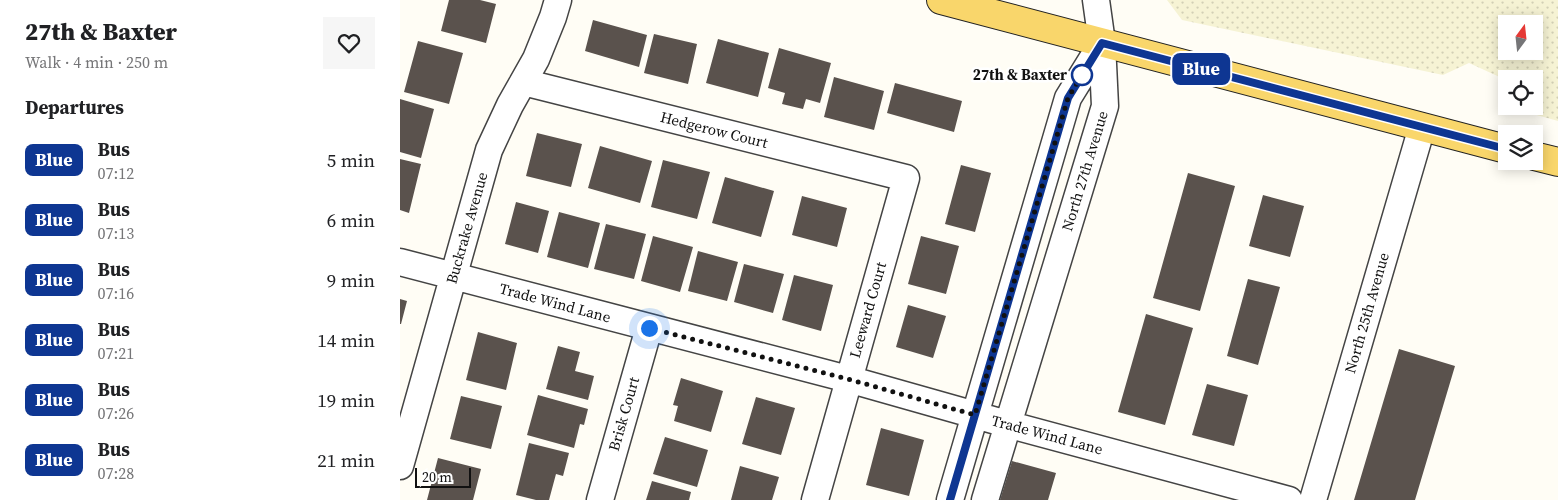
<!DOCTYPE html>
<meta charset="utf-8">
<style>
body{margin:0;font-family:"Source Serif 4",serif;background:#f6f6f6;color:#202124;height:100vh;display:flex;flex-direction:column;font-size:19px;white-space:nowrap}
*{box-sizing:border-box;margin:0}
p{font-size:16px;color:#757577}
.icon{flex:none;width:28px;height:28px;fill:none;stroke:currentColor;stroke-width:2;stroke-linecap:round;stroke-linejoin:round}
.map{position:relative;flex:1;overflow:hidden}
.drawer{display:flex;flex-direction:column;background:#fff;width:400px}
.drawer>*{flex:none}
.badge{padding:0 10px;border-radius:8px;font-size:18px;line-height:32px}
.needle{width:32px;rotate:15deg}
.buttons{position:absolute;left:1098px;top:15px;display:grid;gap:10px}
.buttons a{display:grid;place-items:center;width:45px;height:45px;border-radius:0px;background:#fff;box-shadow:0 2px 12px #0003;font-size:25px}
.scale{position:absolute;left:15px;bottom:12px;width:56px;box-sizing:border-box;padding-left:5px;border:2px solid #111;border-top:0;font-size:14px;line-height:18px;white-space:nowrap;color:#111;-webkit-text-stroke:4px #fff;paint-order:stroke}
.you{position:absolute;width:25px;height:25px;margin:-12px;border:4px solid #fff;border-radius:50%;background:#1a73e8;box-shadow:0 0 0 8px #1a73e833}
.map>.badge{position:absolute;translate:-50% -50%;box-shadow:0 0 0 2px #fff}
h2{padding:0 25px;font-size:19px;line-height:45px}
.round{display:grid;place-items:center;flex:none;width:52px;height:52px;border-radius:0px;background:#f6f6f6}
.summary{display:flex;align-items:center;justify-content:space-between;height:85px;padding:0 25px}
h1{font-size:24px;font-weight:800;line-height:38px}
ul{padding:0;list-style:none}
li{display:flex;align-items:center;gap:15px;height:60px;padding:0 25px}
li div{flex:1}
li b{display:block;font-size:19px}
li em{font-style:normal}
li .badge{min-width:55px;font-weight:700;text-align:center}
main{display:flex;flex:1;min-height:0}
.map>svg:first-child{display:block}
.farmland{fill:url(#farmland-dots);fill-rule:evenodd}
.building{fill:#5a524d}
.lines{fill:none;stroke-linecap:round;stroke-linejoin:round}
.minor-casing{stroke:#444;stroke-width:29}
.major-casing{stroke:#222;stroke-width:30}
.minor{stroke:#fff;stroke-width:26}
.major{stroke:#f9d66b;stroke-width:28}
.line-casing{stroke:#fff;stroke-width:11}
.line{stroke:#0e3692;stroke-width:8}
.walk{stroke:#111;stroke-width:5;stroke-dasharray:0 9}
.stop-dot{fill:#fff;stroke:#0e3692;stroke-width:2.5}
.labels{text-anchor:middle;stroke-width:5;stroke-linejoin:round;paint-order:stroke}
.stop-label{font-size:15px;font-weight:bold;fill:#111;stroke:#fff;text-anchor:end}
.street-label{font-size:15px;fill:#111;stroke:#fff}
</style>
<main>
<section class="drawer">
<div class="summary"><div><h1>27th &amp; Baxter</h1><p>Walk · 4 min · 250 m</p></div><a class="round"><svg class="icon" aria-label="heart" viewBox="0 0 24 24"><path d="M12 20l-8-8c-3-5 5-10 8-4 3-6 11-1 8 4z"/></svg></a></div>
<h2>Departures</h2>
<ul>
<li><span class="badge" style="background:#0e3692;color:#fff">Blue</span><div><b>Bus</b><p>07:12</p></div><em>5 min</em></li>
<li><span class="badge" style="background:#0e3692;color:#fff">Blue</span><div><b>Bus</b><p>07:13</p></div><em>6 min</em></li>
<li><span class="badge" style="background:#0e3692;color:#fff">Blue</span><div><b>Bus</b><p>07:16</p></div><em>9 min</em></li>
<li><span class="badge" style="background:#0e3692;color:#fff">Blue</span><div><b>Bus</b><p>07:21</p></div><em>14 min</em></li>
<li><span class="badge" style="background:#0e3692;color:#fff">Blue</span><div><b>Bus</b><p>07:26</p></div><em>19 min</em></li>
<li><span class="badge" style="background:#0e3692;color:#fff">Blue</span><div><b>Bus</b><p>07:28</p></div><em>21 min</em></li>
</ul>
</section>
<div class="map">
<svg width="1158" height="500" viewBox="0 0 1158 500">
<defs>
<pattern id="farmland-dots" width="8" height="8" patternUnits="userSpaceOnUse" patternTransform="scale(1.25)"><rect width="8" height="8" fill="#f6f3d4"/><path d="M2 2h.1M6 6h.1" fill="none" stroke="#d2cfb5" stroke-width="1.8" stroke-linecap="round"/></pattern>
</defs>
<rect width="100%" height="100%" fill="#fffdf5"/>
<path class="farmland" d="M767,0H1158V121L1126,112L1122,106H1134V79H1106V83L1104,79L1069,63L1043,75L782,20ZM1106,24H1134V51H1106Z"/>
<path class="building" d="M49,0H80L96,4L86,43L41,31Z
M193,20L247,35L239,67L185,51Z
M254,34L297,44L288,84L244,73Z
M318,39L369,53L358,97L306,83Z
M18,41L63,53L49,104L4,92Z
M379,48L431,63L420,103L406,99L403,109L382,104L385,93L368,88Z
M434,77L484,91L474,130L424,117Z
M495,83L562,101L554,132L487,113Z
M0,99L34,109L21,158L0,152Z
M137,133L182,144L171,187L126,176Z
M200,146L252,161L240,203L188,188Z
M0,159L21,164L9,213L0,210Z
M263,160L310,172L297,219L251,207Z
M561,165L591,173L575,232L545,224Z
M788,173L835,186L800,311L753,298Z
M325,177L374,191L361,237L312,223Z
M863,195L904,206L890,257L849,246Z
M402,196L447,208L437,247L392,235Z
M116,202L149,211L138,253L105,244Z
M159,212L200,223L188,268L147,257Z
M206,224L246,234L234,279L194,269Z
M253,236L293,247L280,292L241,281Z
M521,236L559,246L546,294L508,284Z
M298,251L338,262L327,301L288,291Z
M344,264L384,274L373,313L334,302Z
M394,275L433,285L421,331L382,320Z
M848,279L880,287L858,365L827,356Z
M0,299L7,301L1,324H0Z
M508,305L546,316L533,358L496,347Z
M746,314L793,328L765,425L718,412Z
M78,332L117,343L106,390L66,380Z
M158,346L180,352L175,371L194,376L188,400L146,389Z
M999,349L1055,366L1015,500H954Z
M281,378L323,391L311,432L274,421L278,406L273,405Z
M807,384L848,395L834,446L792,435Z
M138,395L188,409L184,425L180,424L174,448L127,435Z
M61,396L102,406L91,449L50,439Z
M356,397L395,408L381,455L342,444Z
M481,428L524,440L509,496L466,485Z
M265,437L308,450L297,487L253,474Z
M129,443L169,453L163,476L156,474L149,500H136L116,495Z
M38,458L81,469L73,500H27Z
M612,461L656,473L648,500H600Z
M340,466L379,477L372,500H331Z
M252,481L291,492L289,500H246Z"/>
<g class="lines">
<defs>
<path id="minor" d="M123,82L506,178L415,500
M0,262L448,379L607,424L889,500
M0,466L89,150L110,105L136,59L153,17L158,0
M200,500L249,328
M550,500L668,98L702,43
M585,500L705,106L702,43L696,0
M913,500L1022,127"/>
<path id="major" d="M541,0L1106,149
M1134,156L1158,162"/>
</defs>
<use href="#minor" class="minor-casing"/>
<use href="#major" class="major-casing"/>
<use href="#minor" class="minor"/>
<use href="#major" class="major"/>
</g>
<g class="lines">
<defs>
<path id="line" d="M550,500L668,98L702,43L1106,149"/>
</defs>
<use href="#line" class="line-casing"/>
<use href="#line" class="line"/>
<path class="walk" d="M249,328L448,379L575,415L668,98L682,75"/>
</g>
<circle class="stop-dot" cx="682" cy="75" r="10"/>
<g class="labels">
<g class="stop-label">
<text x="667" y="80">27th &amp; Baxter</text>
</g>
<g class="street-label">
<text transform="translate(314 130) rotate(14)" y="5">Hedgerow Court</text>
<text transform="translate(685 171) rotate(-73)" y="5">North 27th Avenue</text>
<text transform="translate(67 228) rotate(-74)" y="5">Buckrake Avenue</text>
<text transform="translate(155 303) rotate(15)" y="5">Trade Wind Lane</text>
<text transform="translate(468 310) rotate(-74)" y="5">Leeward Court</text>
<text transform="translate(967 313) rotate(-74)" y="5">North 25th Avenue</text>
<text transform="translate(224 414) rotate(-74)" y="5">Brisk Court</text>
<text transform="translate(647 435) rotate(15)" y="5">Trade Wind Lane</text>
</g>
</g>
</svg>
<div class="buttons">
<a><svg class="needle" viewBox="-14 -14 28 28"><path d="M0-13l5 13h-10z" fill="#e53935"/><path d="M0 13l5-13h-10z" fill="#757577"/></svg></a>
<a><svg class="icon" aria-label="locate" viewBox="0 0 24 24"><circle cx="12" cy="12" r="6"/><path d="M12 2v4M12 18v4M2 12h4M18 12h4"/></svg></a>
<a><svg class="icon" aria-label="layers" viewBox="0 0 24 24"><path d="M12 4l9 5-9 5-9-5zM3 14l9 5 9-5"/></svg></a>
</div>
<div class="scale">20 m</div>
<div class="you" style="left:249px;top:328px"></div>
<b class="badge" style="left:801px;top:69px;background:#0e3692;color:#fff">Blue</b>
</div>
</main>
